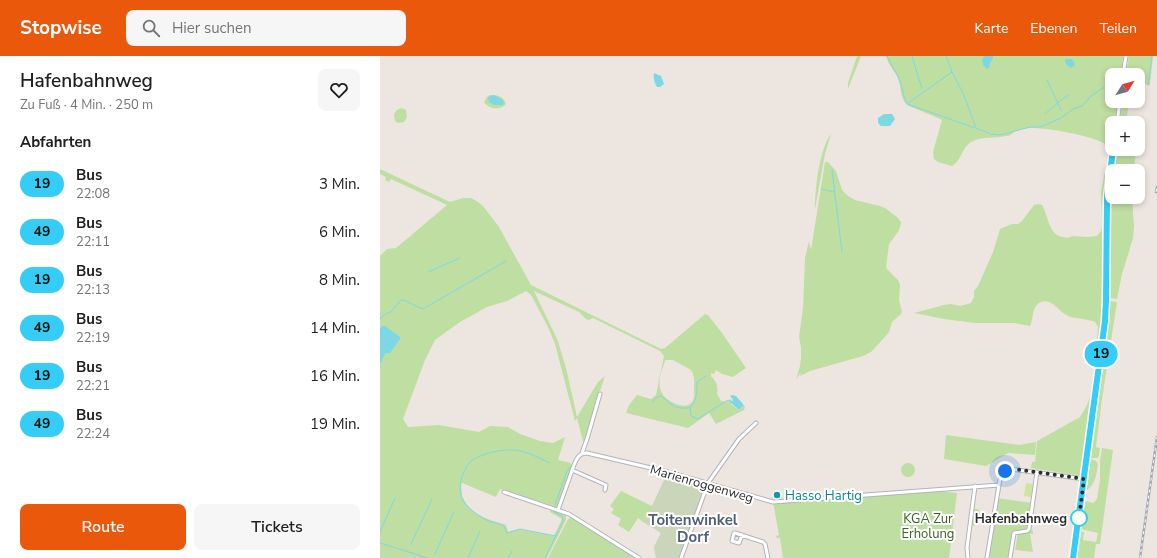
<!DOCTYPE html>
<html lang="de">
<meta charset="utf-8">
<style>
body{margin:0;font-family:"Nunito Sans",sans-serif;background:#f6f6f6;color:#202124;height:100vh;display:flex;flex-direction:column;font-size:15px;white-space:nowrap}
*{box-sizing:border-box;margin:0}
p{font-size:13px;color:#757577}
.icon{flex:none;width:22px;height:22px;fill:none;stroke:currentColor;stroke-width:2;stroke-linecap:round;stroke-linejoin:round}
.map{position:relative;flex:1;overflow:hidden}
.panel{display:flex;flex-direction:column;background:#fff;width:380px}
.panel>*{flex:none}
.badge{padding:0 8px;border-radius:13px;font-size:14px;line-height:26px}
.needle{width:26px;rotate:53deg}
.buttons{position:absolute;left:725px;top:12px;display:grid;gap:8px}
.buttons a{display:grid;place-items:center;width:40px;height:40px;border-radius:8px;background:#fff;box-shadow:0 2px 6px #0003;font-size:20px}
.you{position:absolute;width:20px;height:20px;margin:-10px;border:3px solid #fff;border-radius:50%;background:#1a73e8;box-shadow:0 0 0 6px #1a73e833}
.map>.badge{position:absolute;translate:-50% -50%;box-shadow:0 0 0 2px #fff}
h2{padding:0 20px;font-size:15px;line-height:36px}
.round{display:grid;place-items:center;flex:none;width:42px;height:42px;border-radius:8px;background:#f6f6f6}
.summary{display:flex;align-items:center;justify-content:space-between;height:68px;padding:0 20px}
h1{font-size:19px;font-weight:600;line-height:30px}
.action{display:flex;gap:8px;margin-top:auto;padding:8px 20px}
.action a{flex:1;height:46px;border-radius:8px;background:#ea580c;color:#fff;font-size:16px;font-weight:600;line-height:46px;text-align:center}
.action a+a{background:#f6f6f6;color:#202124}
ul{padding:0;list-style:none}
li{display:flex;align-items:center;gap:12px;height:48px;padding:0 20px}
li div{flex:1}
li b{display:block;font-size:15px}
li em{font-style:normal}
li .badge{min-width:44px;font-weight:700;text-align:center}
header{display:flex;align-items:center;gap:24px;box-sizing:border-box;height:56px;padding:0 20px;background:#ea580c;color:#fff}
header strong{font-size:19px}
nav{display:flex;gap:22px;margin-inline-start:auto;font-size:14px}
.search{width:280px;height:36px;background:#f6f6f6;display:flex;align-items:center;gap:10px;box-sizing:border-box;padding:0 14px;border-radius:8px;color:#757577;font-size:15px}
main{display:flex;flex:1;min-height:0}
.map>svg:first-child{display:block}
.green{fill:#bfdea2;fill-rule:evenodd}
.cemetery{fill:#cbd5b9}
.pitch{fill:#d1e49f}
.water{fill:#7ed8e4}
.lines{fill:none;stroke-linecap:round;stroke-linejoin:round}
.stream{stroke:#7ed8e4;stroke-width:1}
.street-casing{stroke:#b1b4bb;stroke-width:5}
.street{stroke:#fff;stroke-width:3}
.rail-casing{stroke:#a3a8b5;stroke-width:2.5}
.rail{stroke:#fff;stroke-width:1;stroke-dasharray:3;stroke-linecap:butt}
.line-casing{stroke:#fff;stroke-width:9}
.line{stroke:#35ccf6;stroke-width:6}
.walk{stroke:#2d2d2d;stroke-width:4;stroke-dasharray:0 7.2}
.culture-dot{fill:#0f9aa8;stroke:#fff;stroke-width:1.5}
.stop-dot{fill:#fff;stroke:#35ccf6;stroke-width:2}
.labels{text-anchor:middle;stroke-width:4;stroke-linejoin:round;paint-order:stroke}
.street-label{font-size:13px;fill:#2d2d2d;stroke:#fff}
.culture-label{font-size:13px;fill:#0d838f;stroke:#fff;text-anchor:start}
.park-label{font-size:13px;fill:#396422;stroke:#fff}
.stop-label{font-size:13px;font-weight:bold;fill:#2d2d2d;stroke:#fff;text-anchor:end}
.quarter-label{font-size:15px;font-weight:bold;fill:#515e7a;stroke:#fff}
</style>
<header>
<strong>Stopwise</strong>
<div class="search"><svg class="icon" aria-label="search" viewBox="0 0 24 24"><circle cx="10" cy="10" r="6"/><path d="M15 15l6 6"/></svg>Hier suchen</div>
<nav><a>Karte</a><a>Ebenen</a><a>Teilen</a></nav>
</header>
<main>
<section class="panel">
<div class="summary"><div><h1>Hafenbahnweg</h1><p>Zu Fuß · 4 Min. · 250 m</p></div><a class="round"><svg class="icon" aria-label="heart" viewBox="0 0 24 24"><path d="M12 20l-8-8c-3-5 5-10 8-4 3-6 11-1 8 4z"/></svg></a></div>
<h2>Abfahrten</h2>
<ul>
<li><span class="badge" style="background:#35ccf6;color:#111">19</span><div><b>Bus</b><p>22:08</p></div><em>3 Min.</em></li>
<li><span class="badge" style="background:#35ccf6;color:#111">49</span><div><b>Bus</b><p>22:11</p></div><em>6 Min.</em></li>
<li><span class="badge" style="background:#35ccf6;color:#111">19</span><div><b>Bus</b><p>22:13</p></div><em>8 Min.</em></li>
<li><span class="badge" style="background:#35ccf6;color:#111">49</span><div><b>Bus</b><p>22:19</p></div><em>14 Min.</em></li>
<li><span class="badge" style="background:#35ccf6;color:#111">19</span><div><b>Bus</b><p>22:21</p></div><em>16 Min.</em></li>
<li><span class="badge" style="background:#35ccf6;color:#111">49</span><div><b>Bus</b><p>22:24</p></div><em>19 Min.</em></li>
</ul>
<div class="action"><a>Route</a><a>Tickets</a></div>
</section>
<div class="map">
<svg width="777" height="502" viewBox="0 0 777 502">
<rect width="100%" height="100%" fill="#ede6e0"/>
<path class="green" d="M477,0H481L468,33V27Z
M506,0H743L741,19H732V45H737L735,67H732V90L726,147L724,259L703,418L702,420L651,412L652,406H655L657,385L700,361L707,349L710,341L714,316L718,271C717,270 716,267 715,266C713,264 693,262 688,260C679,256 672,242 661,246C651,250 654,263 650,270L634,267H595L564,263L534,257L564,249L571,248L580,250L591,247L594,241V235L598,230L613,196L620,173L632,168H638L642,165L654,149L658,148L662,149C668,159 669,180 683,181C687,182 689,182 692,180L707,181L717,180L721,175L722,170L721,136L729,96V91C720,80 663,71 649,72C645,73 638,74 634,76C632,78 630,80 626,80C616,83 603,80 593,85C582,90 582,104 572,110L558,106L554,103L553,96L562,64L558,62L529,50C519,44 522,30 517,20C513,13 508,8 506,0Z
M749,0H773L770,29L758,27V19H746Z
M110,39C117,39 124,40 126,48C120,55 109,53 104,46L107,41Z
M743,45H749L746,67H740Z
M21,52L26,54L27,61L24,66L18,67L15,65L14,58L17,54Z
M451,78L445,98L435,153C435,133 439,94 451,78Z
M736,93H756L754,115H733Z
M445,106H448L456,115L462,134L468,140L475,144L500,150L505,152L517,161L521,166L520,171L518,176L509,188L506,212L518,224L520,229L519,244L522,256L521,258L512,266L509,276L504,282L491,296L483,300L430,315L420,320L421,316L416,324L420,310L421,302V291L419,281L423,252L425,202L429,185L431,194Z
M0,113L70,146L83,142H91L98,146L103,150L119,171L151,229L281,293L285,292L325,258L328,259L342,277L366,312L353,321L342,318L336,314L334,318L331,317V320C337,326 338,330 337,338L341,345L346,346L350,344L352,349L359,354L363,350V348L365,351L364,354L336,368L329,357L308,372L246,357L249,349L257,339L271,343L276,339L284,300L280,295L213,262L209,264L206,263L199,256L154,235L178,285L187,316L197,361L218,326L225,320L220,335H219L214,350L216,351L204,389L197,362L195,365L175,288L168,271L151,239L146,235L127,245L107,251L80,266L55,284L45,304L23,363L28,371L59,369L99,376L110,370L128,371L140,378L160,385L173,387L185,381L178,404L191,407L192,411L177,452L173,451L174,450L120,433L116,441L82,427L81,429C82,433 81,438 83,442C90,459 110,464 126,469L128,476L138,473L174,480L182,463L170,456V454L171,453L186,458V464L167,502H0V200L7,193L16,192L67,149L11,123L9,126L5,124L6,121L0,118ZM286,304H293L311,314C315,320 314,326 314,332C314,336 315,341 313,344C308,357 284,345 281,335C277,326 282,314 285,305Z
M732,136V141H752L754,170L753,182L742,218L737,243L730,242L731,156Z
M729,245L727,270L718,341L728,271L730,245H731L737,246L722,343L716,391L720,392L719,398L718,402H711L716,353L710,401L709,400Z
M566,379L639,389L656,386L655,399L628,397L606,410L564,403Z
M722,392L733,394L720,488H716L714,502H697L700,475L704,476L703,484L716,486L718,477L700,473C700,463 702,454 706,445L713,447L717,443L720,424V405Z
M710,403L716,405L718,408C717,417 715,429 707,434L706,433L707,425L706,431L705,427L708,405L709,404L708,419Z
M521 414a7 7 0 1 1 14 0a7 7 0 1 1-14 0Z
M288,416L286,485L274,491L281,477L272,451L263,466L258,462L249,476L238,469L241,463L231,457L234,453L230,450L241,435L272,450Z
M657,416L659,417L651,474L653,475V478H650L653,496L635,494L638,477H634L630,502H607L616,442L653,447Z
M550,434L577,437L569,502H403L400,482H397L396,480L399,479L393,446Z
M592,452L594,453H598L600,456V460L596,463L595,470L591,469Z
M191,460L257,502H168L187,465Z"/>
<path class="cemetery" d="M288,416L328,427L301,502H276L274,491L281,477L263,466L272,450Z"/>
<path class="pitch" d="M646,427L653,428L651,441L644,440Z"/>
<path class="water" d="M604,0H613V2L610,7L609,12L607,13L603,9L602,4Z
M686,3H692L695,8L694,10L691,12C688,10 685,8 685,4Z
M274,17L281,20L284,28L280,31H277C274,26 273,22 274,17Z
M114,39L122,43L124,47L122,49H114L109,46L108,41Z
M504,58H512L515,63L510,70H501L498,67V62Z
M2,270H5L20,281V283L10,297H5L1,307H0V272Z
M352,339L356,340L363,348V350L359,354L350,346V344L353,345V344L350,340Z"/>
<g class="lines">
<path class="stream" d="M507,0C510,8 516,15 519,23C523,31 523,41 527,48L595,72
M532,0L542,33
M572,16L583,37L596,72L611,78L620,79L650,71H660L681,62L695,52L702,50L711,40L732,26
M667,24L681,54
M768,29L772,0
M528,47L572,16L566,0
M665,58L681,44L689,39
M452,114L462,196
M441,133L454,136
M48,216L80,202
M0,263L5,258L11,256L21,244H23L43,253L126,205
M272,346L277,341L281,340C293,349 293,353 310,352L311,360L318,363L346,345L350,344
M310,352C317,344 317,336 317,326L326,320
M170,407C159,402 147,395 135,394C122,393 105,397 94,403C90,405 88,408 86,412C80,423 77,436 85,447C90,454 101,462 109,465C114,467 119,467 124,470L127,477L140,473L176,480
M175,449L187,415L190,411
M0,476L15,442
M0,487L48,502
M31,488L52,443
M55,498L74,456
M88,502L100,475
M128,502L132,495
M165,502L183,465L182,460L174,456V454"/>
<defs>
<path id="street" d="M743,19L746,0
M737,67L740,45
M202,397L207,383L220,338
M192,414L226,429L225,434
M124,436L189,458L259,502
M178,454L194,409C197,402 199,397 207,397L288,416L393,446L619,429C620,421 622,415 631,413L704,423
M362,479L359,487L352,485L354,477H355L383,486L385,488L388,502
M301,502L328,427L359,383L376,367
M588,502L587,492L595,430
M607,502L619,429
M630,502L634,477L647,475L649,473L657,416
M693,502L725,265L727,243V143L733,93"/>
</defs>
<use href="#street" class="street-casing"/>
<use href="#street" class="street"/>
<defs>
<path id="rail" d="M776,136L777,131
M760,502L777,381"/>
</defs>
<use href="#rail" class="rail-casing"/>
<use href="#rail" class="rail"/>
</g>
<g class="lines">
<defs>
<path id="line" d="M693,502L725,265L726,244L727,142L733,93"/>
</defs>
<use href="#line" class="line-casing"/>
<use href="#line" class="line"/>
<path class="walk" d="M625,415L628,414L634,413L704,423L699,462"/>
</g>
<circle class="culture-dot" cx="397" cy="439" r="4"/>
<circle class="stop-dot" cx="699" cy="462" r="8"/>
<g class="labels">
<g class="street-label">
<text transform="translate(322 427) rotate(16)" y="5">Marienroggenweg</text>
</g>
<g class="culture-label">
<text x="405" y="444">Hasso Hartig</text>
</g>
<g class="park-label">
<text x="548" y="467">KGA Zur<tspan x="548" dy="15">Erholung</tspan></text>
</g>
<g class="stop-label">
<text x="687" y="467">Hafenbahnweg</text>
</g>
<g class="quarter-label">
<text x="313" y="469">Toitenwinkel<tspan x="313" dy="17">Dorf</tspan></text>
</g>
</g>
</svg>
<div class="buttons">
<a><svg class="needle" viewBox="-14 -14 28 28"><path d="M0-13l5 13h-10z" fill="#e53935"/><path d="M0 13l5-13h-10z" fill="#757577"/></svg></a>
<a>+</a>
<a>−</a>
</div>
<div class="you" style="left:625px;top:415px"></div>
<b class="badge" style="left:721px;top:298px;background:#35ccf6;color:#111">19</b>
</div>
</main>
